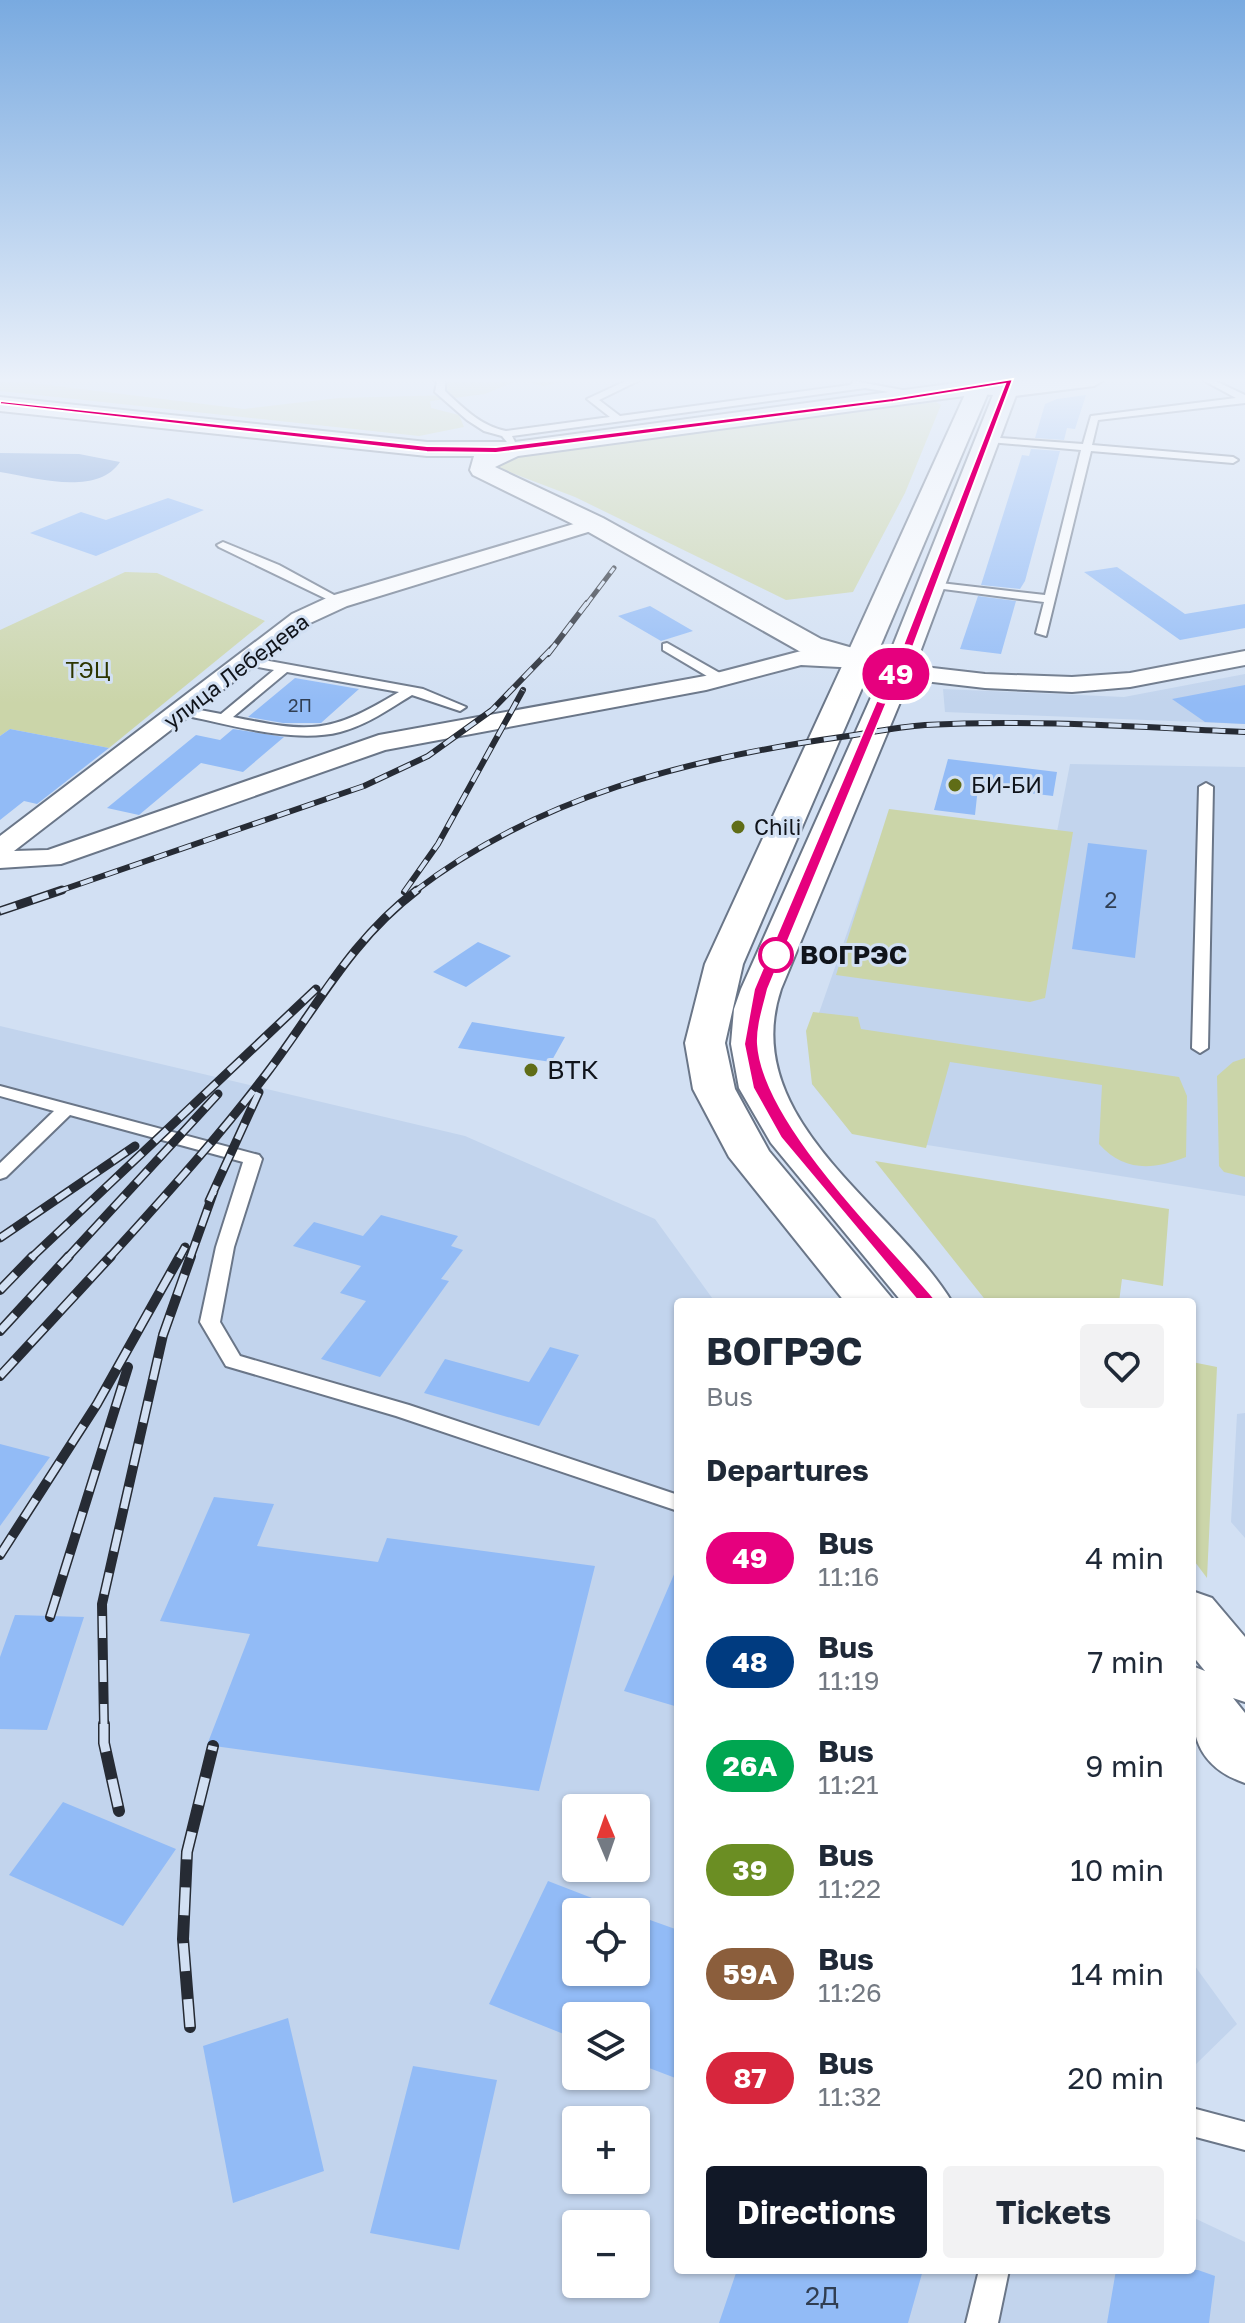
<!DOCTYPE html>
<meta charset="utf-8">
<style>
body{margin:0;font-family:"Golos Text",sans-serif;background:#f2f2f3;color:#1f2937;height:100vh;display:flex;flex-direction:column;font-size:30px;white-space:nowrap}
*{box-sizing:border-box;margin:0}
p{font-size:26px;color:#747a83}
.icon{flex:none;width:44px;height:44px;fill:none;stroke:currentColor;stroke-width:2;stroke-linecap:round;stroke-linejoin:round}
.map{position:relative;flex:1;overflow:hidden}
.details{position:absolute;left:674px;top:1298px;width:522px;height:976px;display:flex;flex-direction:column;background:#fff;border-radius:8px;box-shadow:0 2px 6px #0004}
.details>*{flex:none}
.badge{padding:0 16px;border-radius:26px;font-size:28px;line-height:52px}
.needle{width:52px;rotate:358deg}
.fabs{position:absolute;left:562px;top:1794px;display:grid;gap:16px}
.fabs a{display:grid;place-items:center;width:88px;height:88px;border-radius:8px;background:#fff;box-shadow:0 2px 6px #0004;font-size:40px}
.map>.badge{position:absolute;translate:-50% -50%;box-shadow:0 0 0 4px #fff}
h2{padding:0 32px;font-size:30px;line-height:72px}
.round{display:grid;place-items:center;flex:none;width:84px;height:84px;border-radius:8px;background:#f2f2f3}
.head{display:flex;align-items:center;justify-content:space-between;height:136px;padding:0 32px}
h1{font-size:38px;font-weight:700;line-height:60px}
.action{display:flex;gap:16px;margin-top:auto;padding:16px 32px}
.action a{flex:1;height:92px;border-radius:8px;background:#111827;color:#fff;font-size:32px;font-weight:700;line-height:92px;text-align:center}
.action a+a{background:#f2f2f3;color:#1f2937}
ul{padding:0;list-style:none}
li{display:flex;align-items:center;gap:24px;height:104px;padding:0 32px}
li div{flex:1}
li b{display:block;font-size:30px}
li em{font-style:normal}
li .badge{min-width:88px;font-weight:700;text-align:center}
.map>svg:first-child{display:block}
.built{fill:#c2d4ed;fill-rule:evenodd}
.green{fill:#cbd5a9}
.water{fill:#749cd5}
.building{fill:#92bbf6}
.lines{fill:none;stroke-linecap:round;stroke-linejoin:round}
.lane-casing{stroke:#6a7688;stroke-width:4}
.street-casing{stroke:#6a7688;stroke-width:4}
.secondary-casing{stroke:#6a7688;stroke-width:4}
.primary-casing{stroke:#6a7688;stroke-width:4}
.highway-casing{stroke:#6a7688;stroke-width:4}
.lane{fill:#fff;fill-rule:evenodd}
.street{fill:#fff;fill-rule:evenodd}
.secondary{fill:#fff;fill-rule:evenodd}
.primary{fill:#fff;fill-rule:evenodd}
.highway{fill:#fff;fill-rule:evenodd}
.rail-far4-casing{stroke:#262b34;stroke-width:5}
.rail-far3-casing{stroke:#262b34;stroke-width:6}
.rail-far2-casing{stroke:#262b34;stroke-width:9}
.rail-far1-casing{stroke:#262b34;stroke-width:10}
.rail-casing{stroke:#262b34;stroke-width:12}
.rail-far4{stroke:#d2e0f3;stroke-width:3;stroke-dasharray:10;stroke-linecap:butt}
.rail-far3{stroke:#d2e0f3;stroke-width:4;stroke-dasharray:13;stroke-linecap:butt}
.rail-far2{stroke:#d2e0f3;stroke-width:6;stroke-dasharray:17;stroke-linecap:butt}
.rail-far1{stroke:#d2e0f3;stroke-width:7;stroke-dasharray:22;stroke-linecap:butt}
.rail{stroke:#d2e0f3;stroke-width:9;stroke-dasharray:28;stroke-linecap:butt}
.line{fill:#e6007e;stroke:#fff;stroke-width:2}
.poi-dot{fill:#606d17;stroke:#d2e0f3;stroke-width:3}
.stop-dot{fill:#fff;stroke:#e6007e;stroke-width:4}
.labels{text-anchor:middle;stroke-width:6;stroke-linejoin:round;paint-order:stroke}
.far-number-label{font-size:18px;fill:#303e52}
.far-park-label{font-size:22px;fill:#2d3500;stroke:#d2e0f3}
.far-street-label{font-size:22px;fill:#10141b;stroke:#d2e0f3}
.far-poi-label{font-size:22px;fill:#10141b;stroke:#d2e0f3;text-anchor:start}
.number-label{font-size:22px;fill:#303e52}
.stop-label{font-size:26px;font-weight:bold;fill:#10141b;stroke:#d2e0f3;text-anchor:start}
.poi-label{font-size:26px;fill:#10141b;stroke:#d2e0f3;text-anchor:start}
.near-number-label{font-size:26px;fill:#303e52}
</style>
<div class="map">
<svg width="1245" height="2323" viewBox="0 0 1245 2323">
<rect width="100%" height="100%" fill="#d2e0f3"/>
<path class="built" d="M1245,674V724L945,712L943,689L1124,697Z
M1070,764L1245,767V1196L852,1133L812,1084L813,1030L888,816L1056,837Z
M0,1026L465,1136L655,1219L715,1302H678V2270H1192V2217L1245,2242V2323H0ZM576,1808H636V1868H576ZM576,1912H636V1972H576ZM576,2016H636V2076H576ZM576,2120H636V2180H576ZM576,2224H636V2284H576Z
M1245,1413V1538L1231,1522L1237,1414Z
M1192,1962L1237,2024L1192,2068Z"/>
<path class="green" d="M0,379L244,409L338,398L452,395L444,387L450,379H574L544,386L518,380L485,394L430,401L431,408L459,415L464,427L419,436L0,391Z
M936,402L941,405L905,493L853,592L786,600L575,497L496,467L494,463L506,455Z
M125,572L157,573L265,621L109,748L10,729L0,736V630Z
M889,809L1073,832L1045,998L1030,1002L836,975Z
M813,1012L858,1017L861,1029L1179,1077L1187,1096L1186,1157C1153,1170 1124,1172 1099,1144L1102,1085L950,1062L926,1148L852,1134L812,1084L806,1031Z
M1245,1058V1177L1224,1172L1219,1166L1217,1076L1233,1062Z
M875,1161L1169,1209L1163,1286L1122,1279L1119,1302H987Z
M1192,1362L1217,1367L1207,1578L1192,1558Z"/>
<path class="water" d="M0,453L79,454L120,462C97,497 33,477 0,472Z"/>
<path class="building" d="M1086,395L1075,429L1067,428L1064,440L1035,438L1045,404L1057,399Z
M1031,449L1060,451L1025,581L1020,589L981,585L1022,455L1029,456Z
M168,498L204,510L96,556L30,533L81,512L106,520Z
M1117,567L1185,614L1245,604V628L1180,640L1084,572Z
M978,596L1016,601L1001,654L960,649Z
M650,606L693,631L661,641L618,616Z
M295,678L359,689L321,723H283L248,717Z
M1245,685V724L1205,722L1172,699Z
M10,729L109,748L37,804L24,801L0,820V736Z
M233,729L284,737L243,772L201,763L139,815L107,808L196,735L220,740Z
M948,759L1057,772L1053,796L978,787L975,815L934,810Z
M1088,843L1147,850L1135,958L1072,949Z
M478,942L511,956L466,987L433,972Z
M472,1022L533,1032L565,1037L551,1062L458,1048Z
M381,1215L458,1236L451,1246L463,1250L441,1279L449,1281L380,1377L321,1359L366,1301L340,1293L361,1266L293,1246L314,1222L363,1236Z
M550,1347L579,1355L539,1426L424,1393L445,1359L529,1382Z
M0,1444L50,1457L0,1526Z
M214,1497L274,1504L257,1546L378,1562L387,1538L595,1566L539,1791L207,1745L250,1634L160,1621Z
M678,1565V1707L624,1691Z
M15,1615L84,1617L47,1730L0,1729V1657Z
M63,1802L176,1849L123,1926L9,1875Z
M548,1881L623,1910L576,1912V1972H636V1915L678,1930V2079L636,2063V2016H576V2039L489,2004Z
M288,2018L324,2171L233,2203L203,2046Z
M413,2066L497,2080L459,2250L370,2233Z
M737,2270H923L908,2323H719Z
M1116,2270H1198L1215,2276L1209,2323H1107Z"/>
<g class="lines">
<defs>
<path id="lane" d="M433,379H445V391C463,408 481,426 506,431L610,417L587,399L630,379H642L599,400L620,416L850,385L854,381L924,394L919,397L865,388L512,436L516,444L511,447L502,436L484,431L467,420L435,392L437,382Z
M1201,379H1211L1245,395V403L1098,420L1092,445L1233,457L1238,460L1233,463L1091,451L1046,636L1036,633L1044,602L928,587L926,585L932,582L1045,595L1081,450L989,442L984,439L986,437L1083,444L1091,416L1236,398Z
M223,542L279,565L345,601L339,605L219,547L217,545Z
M667,643L725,676L727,679L717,682L663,650V644Z
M247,657L423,689L466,707L460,711L412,695C389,709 367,725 340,732C294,744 226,724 179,714L178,711L184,707L221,714L274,670L243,664L241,661ZM287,672L399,692C329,734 312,733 233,717Z
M1206,783L1213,787L1208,1048L1200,1053L1192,1048L1199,787Z
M0,1086L259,1155L262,1159L234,1247L220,1322L240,1356L409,1405L678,1495V1511L396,1416L226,1366L200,1322L216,1247L243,1162L70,1115L6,1177L0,1179V1163L54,1111L0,1096Z
M1192,2108L1245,2122V2150L1192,2136Z
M979,2270H1009L998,2323H966Z"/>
<path id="street" d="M594,518L604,524L601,528L347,606L308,624L14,851L48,850L379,735L705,676L801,651L859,654L871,661L859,668L801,665L706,690L385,750L61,864L0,868V836L292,614L331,596Z
M1245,651V665L1130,687L1072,692L985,688L898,678L886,671L898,664L985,674L1072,677L1130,673Z"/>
<path id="secondary" d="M1043,379H1105L1094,386L1007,397L996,390L1007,383Z"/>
<path id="primary" d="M972,379H994L874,661L870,667H848L844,661Z"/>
<path id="highway" d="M979,380L1015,385L1018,390L913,671L781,989C737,1120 893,1205 952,1302H902L771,1143L739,1088L731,1044L734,1009L741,989L881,675L869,672L743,964L725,1043L735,1089L769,1151L895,1302H845L729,1157L693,1089L685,1043L705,964L843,664L799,651L585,530L473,475L470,470L474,456H427L0,411V397L427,442H515ZM979,394L993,395L888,658L821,639L603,518L495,467L518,456Z
M1192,1591L1212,1598L1245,1637V1702L1233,1698L1245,1713V1783C1185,1762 1192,1719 1192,1666L1205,1671L1192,1655Z"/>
</defs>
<use href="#lane" class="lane-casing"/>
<use href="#street" class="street-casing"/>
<use href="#secondary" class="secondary-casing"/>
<use href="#primary" class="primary-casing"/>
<use href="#highway" class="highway-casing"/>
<use href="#lane" class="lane"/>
<use href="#street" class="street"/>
<use href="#secondary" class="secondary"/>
<use href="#primary" class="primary"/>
<use href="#highway" class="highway"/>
<defs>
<path id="rail-far4" d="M586,605L614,568"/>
<path id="rail-far3" d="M548,654L587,603
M56,892L364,786L428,756L492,710L554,646
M404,892L438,844L523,690
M414,892C536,797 691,758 841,737C869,733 897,727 925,725C1031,719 1138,727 1245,732"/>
<path id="rail-far2" d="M0,911L62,890
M209,1201L259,1092
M0,1238L135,1146
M31,1258L316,989
M67,1258L218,1094
M109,1258C163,1198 218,1138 267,1073C318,1006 349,942 417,890
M179,1258L185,1247
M190,1258L214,1191"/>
<path id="rail-far1" d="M0,1290L33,1256
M0,1331L69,1256
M0,1376L111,1256
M0,1555L97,1404L180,1256
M50,1617L128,1367
M104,1726L102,1604L163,1335L191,1256"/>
<path id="rail" d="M104,1724V1743L119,1811
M190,2027L183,1939L187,1852L213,1746"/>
</defs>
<use href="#rail-far4" class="rail-far4-casing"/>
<use href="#rail-far3" class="rail-far3-casing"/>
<use href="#rail-far2" class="rail-far2-casing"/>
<use href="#rail-far1" class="rail-far1-casing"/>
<use href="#rail" class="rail-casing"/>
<use href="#rail-far4" class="rail-far4"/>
<use href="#rail-far3" class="rail-far3"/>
<use href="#rail-far2" class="rail-far2"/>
<use href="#rail-far1" class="rail-far1"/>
<use href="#rail" class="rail"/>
</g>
<linearGradient id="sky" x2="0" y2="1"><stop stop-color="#79aae0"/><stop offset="0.54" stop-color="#ebf1fa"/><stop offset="1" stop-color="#ebf1fa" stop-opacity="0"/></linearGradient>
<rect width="1245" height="704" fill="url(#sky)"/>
<path class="line" d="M1013,379L904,671L887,702L768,989C764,1006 757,1026 758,1044C763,1122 882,1237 934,1298L936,1302L928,1308L922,1306L781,1138L753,1088L744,1044L754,989L876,702L893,671L1005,384L893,402L496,453L427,452L0,404V401L427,446L496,447L893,398Z"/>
<g class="poi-dot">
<circle cx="955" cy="785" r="8"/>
<circle cx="738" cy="827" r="8"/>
<circle cx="531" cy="1070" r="8"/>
</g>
<circle class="stop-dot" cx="776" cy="955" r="16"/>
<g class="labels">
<g class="far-number-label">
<text x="300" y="712">2П</text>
</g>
<g class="far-park-label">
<text x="88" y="678">ТЭЦ</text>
</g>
<g class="far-street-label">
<text transform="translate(236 671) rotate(-37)" y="8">улица Лебедева</text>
</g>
<g class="far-poi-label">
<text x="971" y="793">БИ-БИ</text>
<text x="754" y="835">Chili</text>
</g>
<g class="number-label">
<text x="1111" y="908">2</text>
</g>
<g class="stop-label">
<text x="800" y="964">ВОГРЭС</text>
</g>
<g class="poi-label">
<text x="547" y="1079">ВТК</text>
</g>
<g class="near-number-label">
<text x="822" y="2305">2Д</text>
</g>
</g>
</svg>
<div class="fabs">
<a><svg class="needle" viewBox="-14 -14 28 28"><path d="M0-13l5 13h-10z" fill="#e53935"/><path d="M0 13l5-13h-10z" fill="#747a83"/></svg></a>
<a><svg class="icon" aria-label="locate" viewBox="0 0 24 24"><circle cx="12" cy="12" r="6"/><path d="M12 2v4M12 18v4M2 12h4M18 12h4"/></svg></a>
<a><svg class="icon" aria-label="layers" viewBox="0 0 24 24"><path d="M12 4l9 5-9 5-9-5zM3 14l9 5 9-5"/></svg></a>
<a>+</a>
<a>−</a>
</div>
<b class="badge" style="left:896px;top:674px;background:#e6007e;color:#fff">49</b>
<section class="details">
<div class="head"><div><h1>ВОГРЭС</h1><p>Bus</p></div><a class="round"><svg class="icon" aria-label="heart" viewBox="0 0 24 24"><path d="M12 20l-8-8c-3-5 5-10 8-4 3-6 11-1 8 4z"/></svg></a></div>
<h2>Departures</h2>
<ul>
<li><span class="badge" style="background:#e6007e;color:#fff">49</span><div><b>Bus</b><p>11:16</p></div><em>4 min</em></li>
<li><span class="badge" style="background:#003b80;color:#fff">48</span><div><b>Bus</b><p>11:19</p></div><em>7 min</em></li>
<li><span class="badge" style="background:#00a651;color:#fff">26А</span><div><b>Bus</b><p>11:21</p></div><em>9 min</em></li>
<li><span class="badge" style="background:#6b8e23;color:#fff">39</span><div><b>Bus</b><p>11:22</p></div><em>10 min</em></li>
<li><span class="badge" style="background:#8b5e3c;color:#fff">59А</span><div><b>Bus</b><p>11:26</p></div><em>14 min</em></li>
<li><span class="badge" style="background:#d7263d;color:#fff">87</span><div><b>Bus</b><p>11:32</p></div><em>20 min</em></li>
</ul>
<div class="action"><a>Directions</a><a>Tickets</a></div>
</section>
</div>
